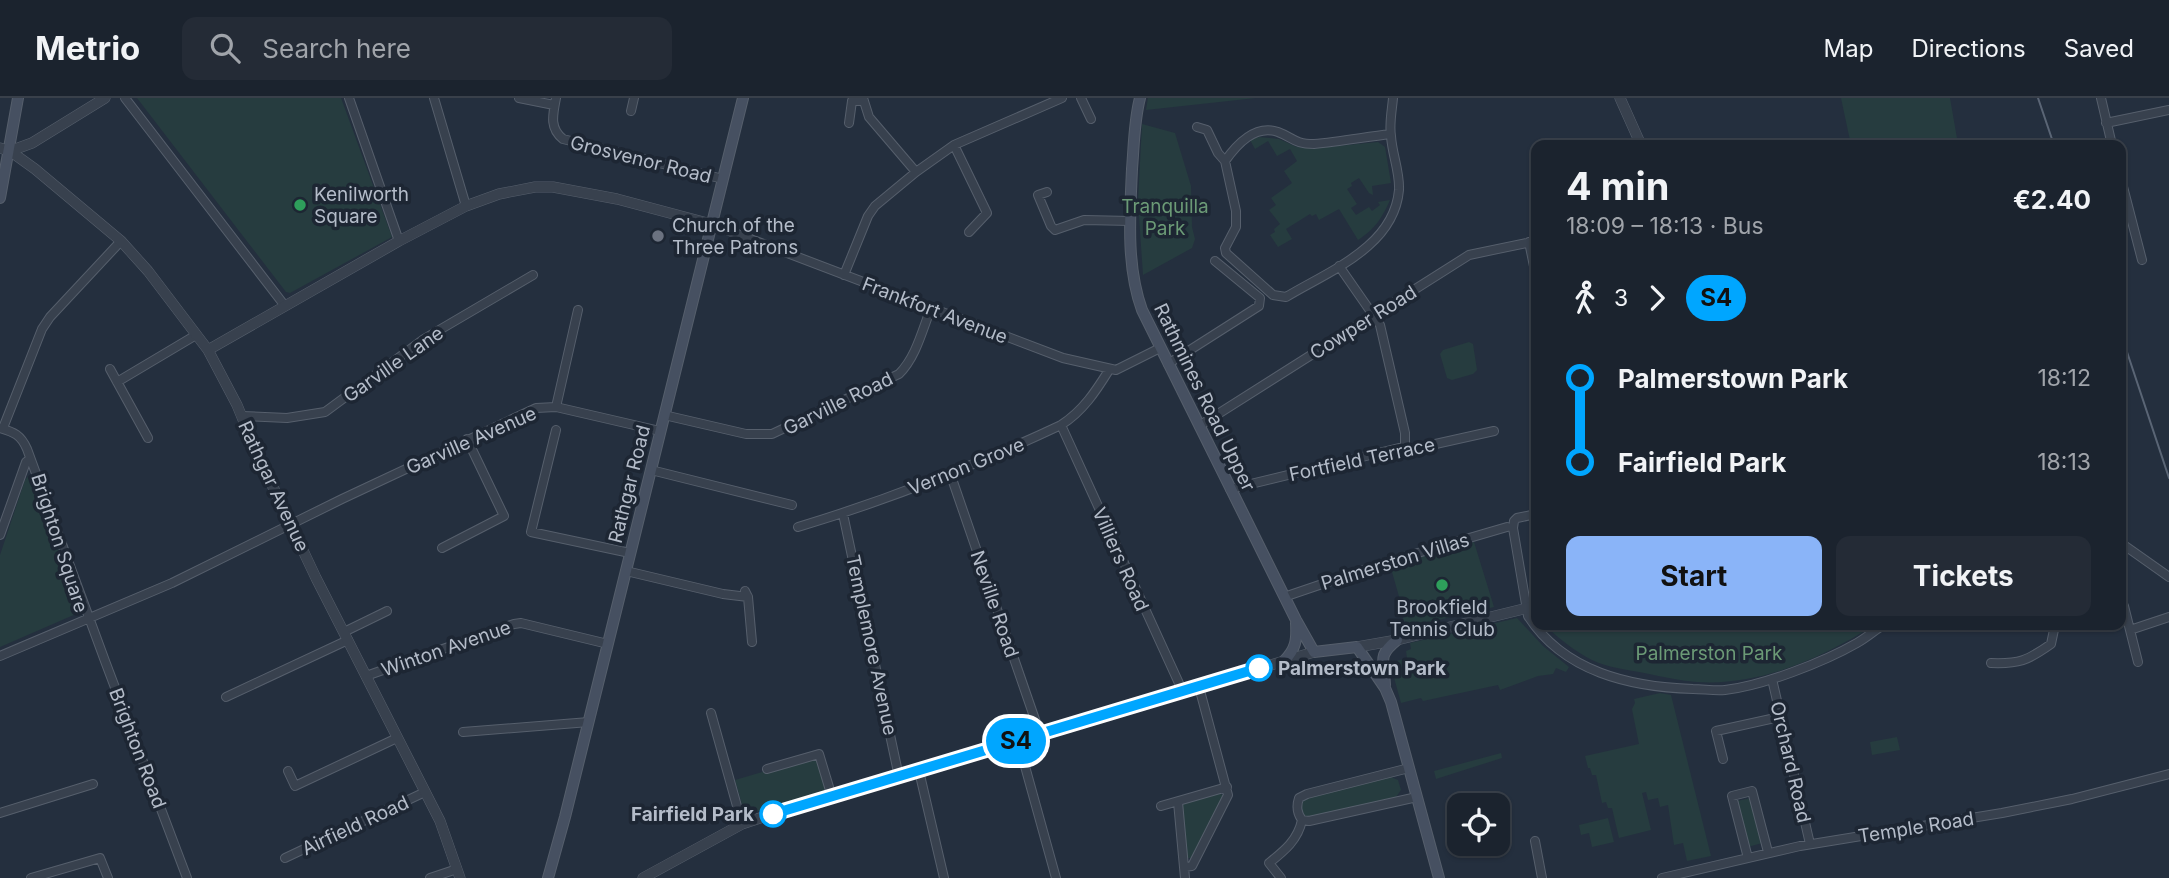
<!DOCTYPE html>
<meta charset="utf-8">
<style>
body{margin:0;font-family:Inter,sans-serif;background:#242b36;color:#f1f3f6;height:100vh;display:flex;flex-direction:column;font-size:26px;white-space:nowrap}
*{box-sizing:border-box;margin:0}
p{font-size:23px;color:#a0a4aa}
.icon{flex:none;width:38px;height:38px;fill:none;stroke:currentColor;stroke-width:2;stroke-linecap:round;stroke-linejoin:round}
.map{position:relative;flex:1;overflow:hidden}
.panel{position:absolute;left:1531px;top:42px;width:595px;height:490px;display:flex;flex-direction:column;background:#1b232e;border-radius:14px;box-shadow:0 2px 5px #0004,0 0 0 2px #39404a}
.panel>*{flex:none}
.badge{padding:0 14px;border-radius:23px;font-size:24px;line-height:46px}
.fabs{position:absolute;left:1447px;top:695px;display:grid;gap:14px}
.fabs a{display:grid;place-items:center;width:63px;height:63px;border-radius:14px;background:#1b232e;box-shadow:0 2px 5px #0004,0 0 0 2px #39404a;font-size:35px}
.map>.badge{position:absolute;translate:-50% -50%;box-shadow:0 0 0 4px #fff}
.legs{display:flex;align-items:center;gap:10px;height:77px;padding:0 35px;font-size:23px}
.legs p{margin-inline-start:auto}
.headline{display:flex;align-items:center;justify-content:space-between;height:119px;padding:0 35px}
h1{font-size:38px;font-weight:700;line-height:52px}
.action{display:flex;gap:14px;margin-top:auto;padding:14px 35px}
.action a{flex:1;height:80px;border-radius:14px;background:#8ab4f8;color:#111;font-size:28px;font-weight:700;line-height:80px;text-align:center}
.action a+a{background:#242b36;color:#f1f3f6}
ul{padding:0 35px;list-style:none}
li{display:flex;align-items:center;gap:24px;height:84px;font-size:26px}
li i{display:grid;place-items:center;width:10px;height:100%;margin:0 9px;background:currentColor}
li i::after{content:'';width:18px;height:18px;margin:-9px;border:5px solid;border-radius:50%;background:#1b232e}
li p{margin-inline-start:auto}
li:first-child i{background:linear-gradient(#0000 50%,currentColor 0)}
li:last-child i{background:linear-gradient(currentColor 50%,#0000 0)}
header{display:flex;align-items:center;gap:42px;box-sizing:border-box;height:98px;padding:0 35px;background:#1b232e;border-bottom:2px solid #39404a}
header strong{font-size:33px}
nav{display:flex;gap:38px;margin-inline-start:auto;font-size:24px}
.search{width:490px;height:63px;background:#242b36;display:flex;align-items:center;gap:18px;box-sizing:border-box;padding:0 24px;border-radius:14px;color:#a0a4aa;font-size:26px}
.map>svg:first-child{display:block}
.green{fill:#263c3f}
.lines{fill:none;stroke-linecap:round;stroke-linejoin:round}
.minor-casing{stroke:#565f6c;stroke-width:10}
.tertiary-casing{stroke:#565f6c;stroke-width:11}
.secondary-casing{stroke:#565f6c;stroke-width:12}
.minor{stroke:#38414e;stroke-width:8}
.tertiary{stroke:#38414e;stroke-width:10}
.secondary{stroke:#465061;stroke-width:10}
.tram{stroke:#5a6575;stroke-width:2}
.line-1-casing{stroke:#fff;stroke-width:16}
.line-1{stroke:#00a6ff;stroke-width:10}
.leisure-dot{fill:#2e9e5b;stroke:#1d2633;stroke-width:2.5}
.worship-dot{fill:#6b7280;stroke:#1d2633;stroke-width:2.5}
.stop-1-dot{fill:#fff;stroke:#00a6ff;stroke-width:3.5}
.labels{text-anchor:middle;stroke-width:7;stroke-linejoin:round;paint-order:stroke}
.street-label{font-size:19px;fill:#b4bcc9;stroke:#1d2633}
.poi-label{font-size:19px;fill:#b4bcc9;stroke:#1d2633;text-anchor:start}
.park-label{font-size:19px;fill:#6b9a76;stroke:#1d2633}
.stop-label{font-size:19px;font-weight:bold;fill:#b4bcc9;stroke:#1d2633;text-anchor:start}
</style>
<header>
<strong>Metrio</strong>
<div class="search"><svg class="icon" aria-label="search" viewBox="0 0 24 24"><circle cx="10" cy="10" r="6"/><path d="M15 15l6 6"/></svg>Search here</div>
<nav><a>Map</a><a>Directions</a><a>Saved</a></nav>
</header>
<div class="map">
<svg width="2169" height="780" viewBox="0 0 2169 780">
<rect width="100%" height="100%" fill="#242f3e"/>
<path class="green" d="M137,0H341L392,139L290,195L286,194Z
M1148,0H1256L1146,12Z
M1841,0H1950L1958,46L1851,47Z
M1142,26L1175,35L1191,88L1192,129L1195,141L1192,150L1143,177L1138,103Z
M1259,39L1279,41L1297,49L1317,50L1378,44L1385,49L1391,85L1372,88L1373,97L1369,95L1359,80L1351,85L1352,88L1347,91L1357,106L1351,110L1356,117L1369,109L1372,113L1380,107L1378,104L1390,102C1382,120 1375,131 1358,142L1339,111L1319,122L1316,116L1312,118L1310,116L1286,131L1292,141L1278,149L1270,137L1275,134L1274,131L1280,126L1269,112L1276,107L1271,100L1292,85L1284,73L1297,63L1290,51L1277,58L1268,43L1255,51L1250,42Z
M1469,244L1473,246L1477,272L1473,276L1452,282L1447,280L1440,256L1443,252Z
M29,377L35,381L79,505V512L76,516L0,549V457L25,382Z
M1474,444L1494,509L1404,530L1402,509L1390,467Z
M1517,520L1543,548L1569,569L1566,574L1556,570L1553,576L1538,578L1500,592L1498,587L1423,603L1421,600L1401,605L1390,565L1407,560L1406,553L1411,551L1410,545Z
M1544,527H1874C1822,560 1761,588 1697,584C1681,583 1665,579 1649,576C1631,572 1608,570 1592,562C1574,553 1559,540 1544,527Z
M1660,595L1671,597L1711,758L1687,763L1683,745L1674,747L1668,707L1660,709L1658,700L1648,702L1646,694L1642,695L1651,732L1619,740L1612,710H1608L1606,704L1602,705L1596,677H1592L1590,670H1588L1585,658L1639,646L1632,611L1635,605L1634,601Z
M1897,639L1900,652L1872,657L1870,644Z
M1501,655L1502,660L1436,681L1434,673Z
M818,658L828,693L745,717L735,682Z
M1391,679L1398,682L1401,692L1396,699L1309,720L1303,717C1300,709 1300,704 1307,699Z
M1220,695L1223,698L1192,760H1186L1182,708L1184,705Z
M1751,700L1762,745L1748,749L1737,703Z
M1608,720L1614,744L1592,749L1589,735L1581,737L1579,727Z"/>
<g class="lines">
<defs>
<path id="minor" d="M125,0L285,208
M349,0L399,143
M434,0L466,108
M519,0L554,7
M556,0C553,16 549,30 563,41L723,81
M863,0L869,19L916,74
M1081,0L1091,21
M2101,0L2112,47
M631,13L634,0
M849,25L852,3H864
M2106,25L2169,12
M1197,29L1207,32L1218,55L1225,63L1236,113V129L1225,150L1226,155L1273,197L1286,199C1329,173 1394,149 1399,92C1400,74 1392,56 1391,38C1389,26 1392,12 1393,0
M954,47L987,115L969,134
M1225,63C1237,46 1255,26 1278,34C1294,40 1294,46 1314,46C1339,44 1365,39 1390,36
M2121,81L2142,162
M1047,94L1038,97L1051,128L1055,132L1084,122L1131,123
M711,126L1063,260L1116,272L1160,250
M1529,144L1536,178
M1339,168L1380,227L1405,335V351
M844,177L868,118L875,108L916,74L954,47L1062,0
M1168,266L1259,208L1260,200L1215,163
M110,271L148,340
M117,284L196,237
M556,309L578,212
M664,317L746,336H772L899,276C916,259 922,233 931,210
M242,318L287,320L325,314L424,241L533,177
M1061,327L1183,594
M1199,328L1469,157L1536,143
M0,330C14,334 21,337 27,351L105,563L187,780
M3,330L42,231L50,219L121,143
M556,332L531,434L630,455
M651,372L792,407
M950,375L1040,636
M1230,391L1399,350L1413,351L1494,333
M843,416L899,679
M1536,416L1517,420L1514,423L1513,430L1528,518C1564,574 1630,589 1693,591C1703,591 1715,593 1725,592C1762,588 1824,564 1857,545C1866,540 1874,533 1883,527
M798,429C888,402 976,367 1061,327C1083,313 1096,293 1109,272
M0,437L26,364L30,361
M2121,445L2169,479
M442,450L504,418L467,341
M626,473L723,496L748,499
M745,493L748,499L752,544
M1284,499L1387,464L1507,429
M2124,508L2138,564
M2130,532L2169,519
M344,534L387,513
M0,558L172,485L342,401L536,310L556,309L660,333
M1991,565C2019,566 2027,563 2051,546L2055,527
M366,578L514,526L521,525L608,546
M1772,581L1810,746
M226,599L348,542
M711,615L742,726
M463,634L589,624
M1018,643L1056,780
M1723,661L1716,633L1780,619
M1409,670L1307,696L1299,700C1296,709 1297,715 1302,722L1309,723L1417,699
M767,671L819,656L832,699
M288,673L295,688L397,640
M919,673L944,780
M1178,704L1185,780
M1161,708L1227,689
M0,715L93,686
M1535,743L1542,780
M285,760L425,694
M1748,760L1732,698L1752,693L1768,754
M1184,769L1192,768L1228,697L1199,589
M31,780L100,760L108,780
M430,780L457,771
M1281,780L1269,765C1284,753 1298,742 1302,722
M1662,780L1800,748L2002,715L2072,701L2169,676"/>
<path id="tertiary" d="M1620,0L1641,47
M0,50L10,53L35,71L121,143L148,173L208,252L237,307L256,353L316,480L440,723L460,780
M10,53L32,45L105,0
M208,252L399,143L466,108L499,96L535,89H553L617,101L711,126
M1357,549L1397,542L1536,508
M643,780L742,726L769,717L1314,554"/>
<path id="secondary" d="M1140,0C1134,23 1134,47 1132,71C1130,117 1126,168 1142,212L1296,522L1314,554L1357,549L1385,590L1391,604L1439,780
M0,100L18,0
M1284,563C1296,551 1297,542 1296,525
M1385,587C1384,562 1377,558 1397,542
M548,780L565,719L743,0"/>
</defs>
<use href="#minor" class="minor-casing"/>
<use href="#tertiary" class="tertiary-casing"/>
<use href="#secondary" class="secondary-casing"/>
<use href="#minor" class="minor"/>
<use href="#tertiary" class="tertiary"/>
<use href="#secondary" class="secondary"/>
<path class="tram" d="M2038,0L2054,47
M2121,236L2169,380"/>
</g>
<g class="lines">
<defs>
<path id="line-1" d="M773,716L1259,570"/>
</defs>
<use href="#line-1" class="line-1-casing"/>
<use href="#line-1" class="line-1"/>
</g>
<g class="leisure-dot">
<circle cx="300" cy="107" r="7"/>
<circle cx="1442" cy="487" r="7"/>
</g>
<circle class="worship-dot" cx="658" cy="138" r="7"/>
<g class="stop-1-dot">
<circle cx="1259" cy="570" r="12"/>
<circle cx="773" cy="716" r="12"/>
</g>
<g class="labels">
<g class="street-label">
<text transform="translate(641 61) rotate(14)" y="7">Grosvenor Road</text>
<text transform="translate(935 212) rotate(21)" y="7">Frankfort Avenue</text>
<text transform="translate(1363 224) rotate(-32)" y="7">Cowper Road</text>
<text transform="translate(393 266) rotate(-35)" y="7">Garville Lane</text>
<text transform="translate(1205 299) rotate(64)" y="7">Rathmines Road Upper</text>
<text transform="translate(838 305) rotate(-26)" y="7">Garville Road</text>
<text transform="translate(471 342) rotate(-24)" y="7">Garville Avenue</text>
<text transform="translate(1362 361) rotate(-12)" y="7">Fortfield Terrace</text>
<text transform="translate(966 368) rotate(-22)" y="7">Vernon Grove</text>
<text transform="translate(629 386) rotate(-76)" y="7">Rathgar Road</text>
<text transform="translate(274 388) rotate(65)" y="7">Rathgar Avenue</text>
<text transform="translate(60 445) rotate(72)" y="7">Brighton Square</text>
<text transform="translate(1121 461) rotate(66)" y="7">Villiers Road</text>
<text transform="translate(1395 463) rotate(-17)" y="7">Palmerston Villas</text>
<text transform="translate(995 506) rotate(71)" y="7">Neville Road</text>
<text transform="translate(872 547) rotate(78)" y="7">Templemore Avenue</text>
<text transform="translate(446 550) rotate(-19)" y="7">Winton Avenue</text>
<text transform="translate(138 650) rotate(69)" y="7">Brighton Road</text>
<text transform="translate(1791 664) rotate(77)" y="7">Orchard Road</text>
<text transform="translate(355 727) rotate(-25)" y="7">Airfield Road</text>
<text transform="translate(1916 729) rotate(-9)" y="7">Temple Road</text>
</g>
<g class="poi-label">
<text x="314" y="103">Kenilworth<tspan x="314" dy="22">Square</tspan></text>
<text x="672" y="134">Church of the<tspan x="672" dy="22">Three Patrons</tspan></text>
<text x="1442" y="516" text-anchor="middle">Brookfield<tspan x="1442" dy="22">Tennis Club</tspan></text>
</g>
<g class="park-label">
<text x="1165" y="115">Tranquilla<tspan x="1165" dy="22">Park</tspan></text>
<text x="1709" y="562">Palmerston Park</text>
</g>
<g class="stop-label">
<text x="1278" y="577">Palmerstown Park</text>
<text x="754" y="723" text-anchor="end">Fairfield Park</text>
</g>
</g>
</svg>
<div class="fabs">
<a><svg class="icon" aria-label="locate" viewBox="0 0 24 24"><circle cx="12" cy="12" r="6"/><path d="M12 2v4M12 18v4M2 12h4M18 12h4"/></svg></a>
</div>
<b class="badge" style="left:1016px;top:643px;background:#00a6ff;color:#111">S4</b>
<section class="panel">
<div class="headline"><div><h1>4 min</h1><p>18:09 – 18:13 · Bus</p></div><b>€2.40</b></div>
<div class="legs"><svg class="icon" aria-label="walk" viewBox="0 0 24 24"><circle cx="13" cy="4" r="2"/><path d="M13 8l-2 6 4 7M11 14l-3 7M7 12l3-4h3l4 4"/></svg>3<svg class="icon" aria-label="forward" viewBox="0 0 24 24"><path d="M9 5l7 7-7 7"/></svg><b class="badge" style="background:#00a6ff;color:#111">S4</b></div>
<ul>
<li><i style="color:#00a6ff"></i><b>Palmerstown Park</b><p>18:12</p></li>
<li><i style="color:#00a6ff"></i><b>Fairfield Park</b><p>18:13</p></li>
</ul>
<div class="action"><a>Start</a><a>Tickets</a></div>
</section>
</div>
